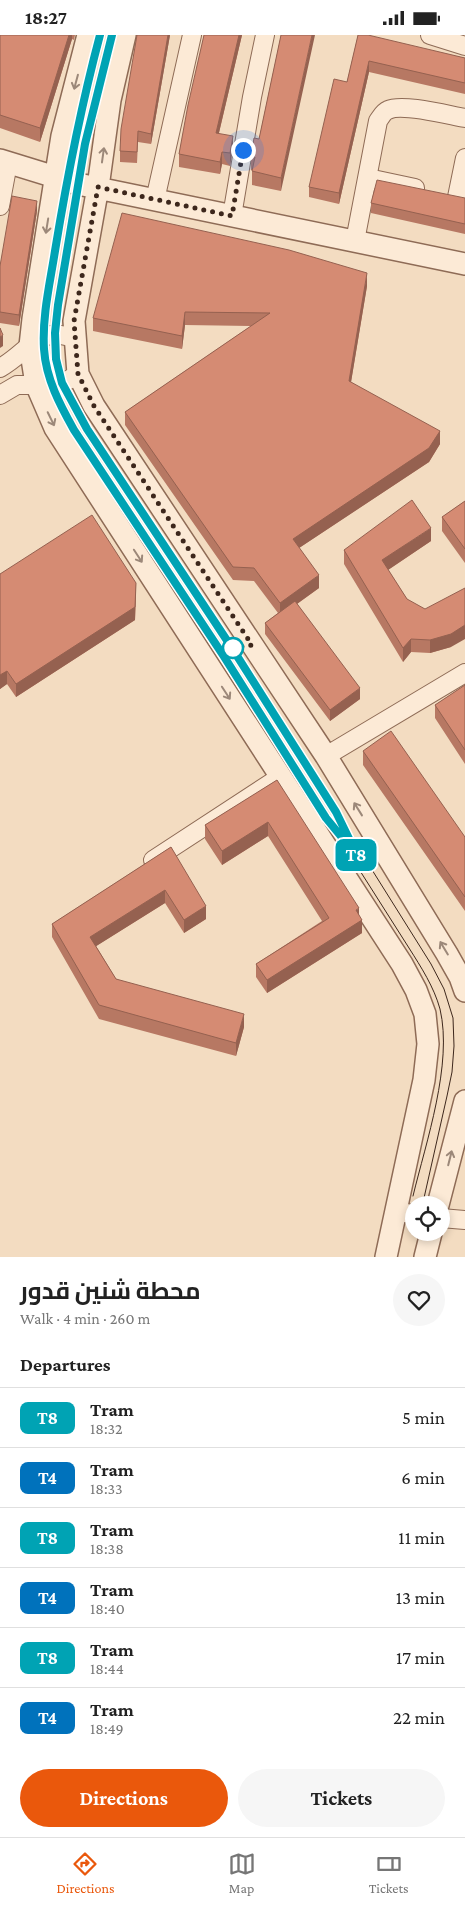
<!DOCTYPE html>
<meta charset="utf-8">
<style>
body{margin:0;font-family:"Crimson Pro",Cairo,serif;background:#f6f6f6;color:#222;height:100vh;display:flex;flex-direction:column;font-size:19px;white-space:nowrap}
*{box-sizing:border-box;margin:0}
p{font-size:16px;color:#767676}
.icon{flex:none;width:28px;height:28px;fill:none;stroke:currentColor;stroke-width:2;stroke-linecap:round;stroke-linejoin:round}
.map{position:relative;height:1222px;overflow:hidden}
.sheet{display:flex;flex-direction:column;background:#fff;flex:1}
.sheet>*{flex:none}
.badge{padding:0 10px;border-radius:8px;font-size:18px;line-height:32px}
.fabs{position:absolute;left:405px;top:1161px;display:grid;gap:10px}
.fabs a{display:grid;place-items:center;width:45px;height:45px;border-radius:50%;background:#fff;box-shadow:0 2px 8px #0003;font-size:25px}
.you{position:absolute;width:25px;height:25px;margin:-12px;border:4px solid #fff;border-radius:50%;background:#1a73e8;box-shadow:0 0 0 8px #1a73e833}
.map>.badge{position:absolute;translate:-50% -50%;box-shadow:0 0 0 2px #fff}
h2{padding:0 20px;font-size:19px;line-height:45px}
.round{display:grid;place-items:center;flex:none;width:52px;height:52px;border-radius:26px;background:#f6f6f6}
.summary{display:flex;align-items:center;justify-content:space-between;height:85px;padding:0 20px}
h1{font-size:24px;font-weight:700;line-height:38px}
.button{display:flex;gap:10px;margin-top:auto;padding:10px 20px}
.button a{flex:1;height:58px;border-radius:30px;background:#ea580c;color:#fff;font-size:20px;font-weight:700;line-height:58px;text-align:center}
.button a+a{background:#f6f6f6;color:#222}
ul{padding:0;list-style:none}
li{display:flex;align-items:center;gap:15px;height:60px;padding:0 20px;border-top:1px solid #e0e0e0}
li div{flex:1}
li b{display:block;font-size:19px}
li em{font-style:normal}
li .badge{min-width:55px;font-weight:700;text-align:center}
.status{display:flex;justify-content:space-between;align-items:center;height:35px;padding:0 25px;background:#fff;direction:ltr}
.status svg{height:14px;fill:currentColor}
.menu{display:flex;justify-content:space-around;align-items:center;height:70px;border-top:1px solid #e0e0e0;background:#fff;font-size:14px;color:#767676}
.menu a{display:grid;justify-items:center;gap:2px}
.menu .selected{color:#ea580c}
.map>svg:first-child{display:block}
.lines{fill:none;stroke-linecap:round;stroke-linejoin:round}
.minor-casing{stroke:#8e6b56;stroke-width:20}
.tertiary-casing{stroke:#8e6b56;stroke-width:24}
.minor{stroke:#fcead6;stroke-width:18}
.tertiary{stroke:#fcead6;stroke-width:21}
.tram{stroke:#3d271c;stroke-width:1}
.wall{fill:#b77863}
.shaded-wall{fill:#956150}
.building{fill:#d58b73;stroke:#956150}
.oneway{stroke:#9c8879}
.line-casing{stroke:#fff;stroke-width:11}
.line{stroke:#00a3b4;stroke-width:8}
.walk{stroke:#3d271c;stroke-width:5;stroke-dasharray:0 9}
.stop-dot{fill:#fff;stroke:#00a3b4;stroke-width:2.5}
</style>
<div class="status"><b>18:27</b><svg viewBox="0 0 49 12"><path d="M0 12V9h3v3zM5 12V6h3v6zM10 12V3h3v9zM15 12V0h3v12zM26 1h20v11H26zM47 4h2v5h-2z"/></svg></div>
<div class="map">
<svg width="465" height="1222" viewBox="0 0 465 1222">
<rect width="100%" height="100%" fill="#f3dcc1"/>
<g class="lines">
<defs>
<path id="minor" d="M430,0L465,11
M465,123L457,162L465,164
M368,143L415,153
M155,165L192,0
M0,171L8,128
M232,181L252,62L265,0
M355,206L378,86C381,82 383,77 388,75C402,68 448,80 465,83
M0,333C30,316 38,289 76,304
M0,360L17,350H52L65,347L78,339
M326,721L465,638
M153,825L280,742
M396,1177L414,1179
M441,1183L465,1185"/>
<path id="tertiary" d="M88,0L62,101L33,284L30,311L36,349L55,393L402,929L416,955L425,979L428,1009L424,1045L386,1222
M125,0L110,65L98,152L74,286L78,339L94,371L326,721L447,919L460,942L465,956
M0,125L78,149L465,229
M438,1170L465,1066
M425,1222L431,1198"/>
</defs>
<use href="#minor" class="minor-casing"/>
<use href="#tertiary" class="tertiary-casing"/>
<use href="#minor" class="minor"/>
<use href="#tertiary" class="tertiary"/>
<path class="tram" d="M100,0C81,71 67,143 55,216C50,248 42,281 44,314C46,344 60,370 74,395L223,620L409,913C421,932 434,952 440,974C453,1029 426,1107 413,1161
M112,0L85,109L57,271L55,298L56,324L62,348L87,394L233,613L431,929L444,954L453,983L454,1011L452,1037L447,1061L424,1163"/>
</g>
<path class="wall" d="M0,0H75L74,5L72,4L40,107L0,93Z
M137,0H170L151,109L138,107L137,128L120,127V116Z
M204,0H242L219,98L233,113L230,131L222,129L220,139L179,132V119Z
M281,0V156L252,150V135H251V121L259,104Z
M358,0L465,23V59L369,37L339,169L309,162V152L347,47Z
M465,163V199L371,178V168Z
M37,176L19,291L0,288V231Z
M367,251L351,347L440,409L429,427L299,513L319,553L297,569L360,664L330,686L265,599V588L278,578L254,546L233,545L125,390V377L251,291L185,290L182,314L93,296V283Z
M465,466V528L442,496V482Z
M431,506L388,535L407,564L451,612L430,618L411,617L403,627L344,529V515Z
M0,539L136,561L135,585L16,662L7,649L0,654Z
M465,650V729L435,683V670Z
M363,716L465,802V876L363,730Z
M277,745L359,880L362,898L267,958L256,942V929L322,886L268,801L222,830L205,804V790Z
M171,812L206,884L184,898L165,868L96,911L116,944L244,992L236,1021L99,984L52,902V889Z"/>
<path class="shaded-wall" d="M69,0H72V4L40,107V93Z
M168,0H170L151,109V99Z
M239,0H242L216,110V98Z
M312,0H315L281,156V143Z
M369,26V37L339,169V158Z
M233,101V113L230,131V118Z
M222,117V129L220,139V127Z
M37,166V176L19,291V280Z
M367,238V251L349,359V346Z
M185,277V290L182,314V301Z
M3,300V311L0,313V302Z
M440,396V409L429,427L293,517V504Z
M431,493V506L382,539V525Z
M319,540V553L280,581V568Z
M136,548L135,585L16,662V649Z
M465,590V604L451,612L430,618V605Z
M411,604V617L403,627V613Z
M7,636V649L0,654V640Z
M360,653V664L330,686V675Z
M268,787V801L222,830V816Z
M165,855V868L90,915V902Z
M206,871V884L184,898V885Z
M359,873V886L362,885V898L267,958V945Z
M244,979V992L236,1021V1008Z"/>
<path class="building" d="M0,0H69L40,93L0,80Z
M137,0H168L151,99L138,96L137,117L120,116L121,94Z
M204,0H239L216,98L233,101L230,118L222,117L220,127L179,119L188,70Z
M281,0H312L281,143L252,136L255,122L251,121L254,103L259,104Z
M358,0H368L465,23V48L369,26L339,158L309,152L334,44L347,47Z
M377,145L465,163V189L371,168Z
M12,161L37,166L19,280L0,277V231Z
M122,178L289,215L367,238L349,346L440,396L429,413L293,504L319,540L280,568L254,533L233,532L125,377L270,278L185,277L182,301L93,283Z
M0,293L3,300L0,302Z
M412,465L431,493L382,525L407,564L425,574L465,553V590L451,599L430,605L411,604L403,613L344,515Z
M465,466V514L442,482Z
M92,480L136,548L135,572L16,649L7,636L0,640V539Z
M295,566L360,653L330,675L265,588Z
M465,650V715L435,670Z
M391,696L465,802V862L363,716Z
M277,745L359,873L356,875L362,885L267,945L256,929L329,883L268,787L222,816L205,790Z
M171,812L206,871L184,885L165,855L90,902L116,944L244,979L236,1008L99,970L52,889Z"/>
<defs><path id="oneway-shaft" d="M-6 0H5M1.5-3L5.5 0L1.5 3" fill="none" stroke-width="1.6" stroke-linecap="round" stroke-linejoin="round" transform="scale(1.25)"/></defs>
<g class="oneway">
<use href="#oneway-shaft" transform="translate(76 47) rotate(105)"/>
<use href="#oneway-shaft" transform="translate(103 120) rotate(-82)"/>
<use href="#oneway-shaft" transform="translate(47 191) rotate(99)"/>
<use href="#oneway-shaft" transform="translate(51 384) rotate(64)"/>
<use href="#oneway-shaft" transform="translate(138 521) rotate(57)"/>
<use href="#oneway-shaft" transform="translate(226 658) rotate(57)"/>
<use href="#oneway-shaft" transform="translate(358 774) rotate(-122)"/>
<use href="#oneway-shaft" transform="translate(444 913) rotate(-121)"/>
<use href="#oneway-shaft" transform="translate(450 1123) rotate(-76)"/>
</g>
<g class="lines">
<defs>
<path id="line" d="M100,0C81,71 67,143 55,216C50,248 42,281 44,314C46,344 60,370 74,395L223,620L326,783L358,822L336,777L232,613L87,394L62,348L56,324L55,298L58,270L85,109L112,0"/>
</defs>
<use href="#line" class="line-casing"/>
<use href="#line" class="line"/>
<path class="walk" d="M233,613L252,610L94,371L78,339L74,286L98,152L232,181L243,115"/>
</g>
<circle class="stop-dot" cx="233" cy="613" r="10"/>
</svg>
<div class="fabs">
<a><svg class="icon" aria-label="locate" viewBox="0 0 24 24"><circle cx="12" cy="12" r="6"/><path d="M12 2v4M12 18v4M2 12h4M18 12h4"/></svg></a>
</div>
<div class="you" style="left:243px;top:115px"></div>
<b class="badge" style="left:356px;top:820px;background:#00a3b4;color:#fff">T8</b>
</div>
<section class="sheet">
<div class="summary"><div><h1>محطة شنين قدور</h1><p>Walk · 4 min · 260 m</p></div><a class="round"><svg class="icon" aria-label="heart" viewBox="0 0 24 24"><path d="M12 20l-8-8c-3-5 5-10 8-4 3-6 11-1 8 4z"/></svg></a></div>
<h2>Departures</h2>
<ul>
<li><span class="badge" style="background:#00a3b4;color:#fff">T8</span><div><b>Tram</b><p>18:32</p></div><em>5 min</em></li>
<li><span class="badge" style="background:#0072bc;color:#fff">T4</span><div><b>Tram</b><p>18:33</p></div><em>6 min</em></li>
<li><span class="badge" style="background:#00a3b4;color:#fff">T8</span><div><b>Tram</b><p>18:38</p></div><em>11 min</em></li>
<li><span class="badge" style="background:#0072bc;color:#fff">T4</span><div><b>Tram</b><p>18:40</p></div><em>13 min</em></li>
<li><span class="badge" style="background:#00a3b4;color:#fff">T8</span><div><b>Tram</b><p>18:44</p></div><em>17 min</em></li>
<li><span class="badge" style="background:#0072bc;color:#fff">T4</span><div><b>Tram</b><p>18:49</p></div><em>22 min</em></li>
</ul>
<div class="button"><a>Directions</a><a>Tickets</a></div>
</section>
<nav class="menu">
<a class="selected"><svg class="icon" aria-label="directions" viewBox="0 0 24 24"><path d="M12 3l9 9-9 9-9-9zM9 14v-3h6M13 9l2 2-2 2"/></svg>Directions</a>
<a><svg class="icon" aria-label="map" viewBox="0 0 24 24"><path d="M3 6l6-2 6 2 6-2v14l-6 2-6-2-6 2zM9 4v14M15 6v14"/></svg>Map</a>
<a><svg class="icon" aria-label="tickets" viewBox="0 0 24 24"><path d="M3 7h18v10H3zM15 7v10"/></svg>Tickets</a>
</nav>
